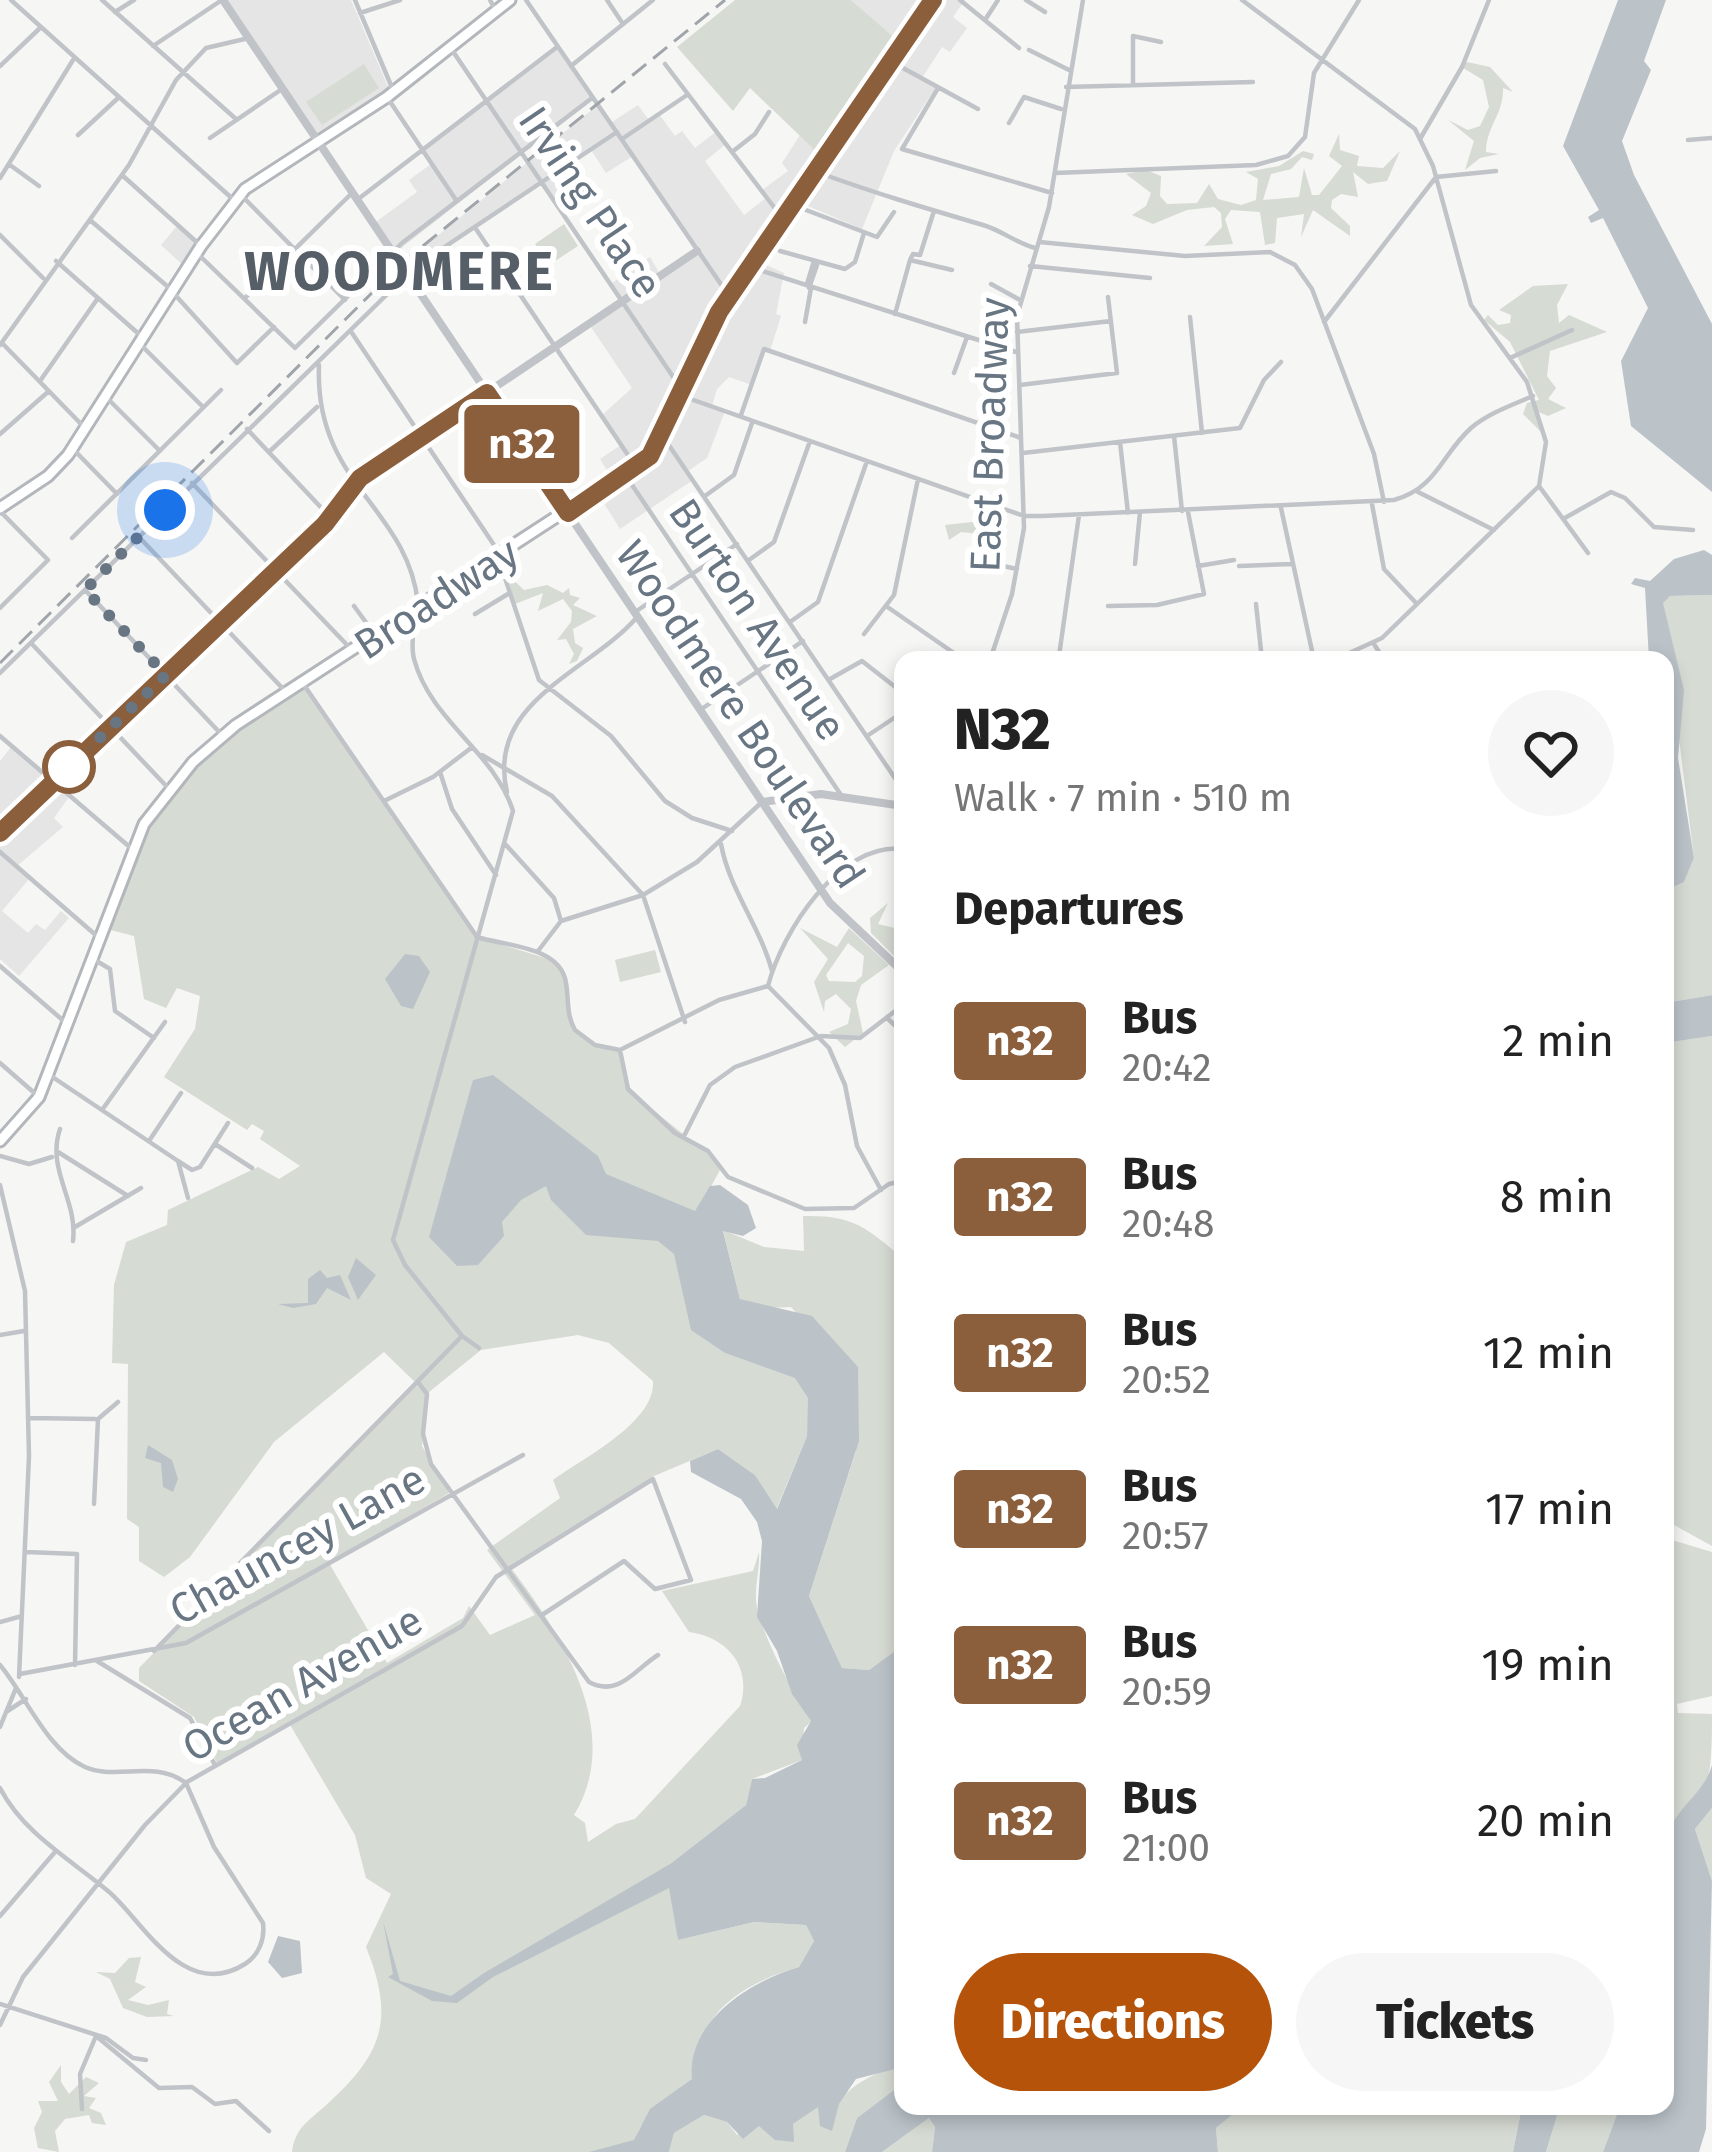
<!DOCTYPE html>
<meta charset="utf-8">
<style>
body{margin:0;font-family:"Fira Sans",sans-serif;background:#f6f6f6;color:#222;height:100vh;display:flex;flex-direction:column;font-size:45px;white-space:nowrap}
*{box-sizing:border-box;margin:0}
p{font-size:39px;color:#767676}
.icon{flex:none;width:66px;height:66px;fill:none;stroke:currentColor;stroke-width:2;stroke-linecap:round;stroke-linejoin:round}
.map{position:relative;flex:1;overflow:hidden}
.panel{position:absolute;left:894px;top:651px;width:780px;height:1464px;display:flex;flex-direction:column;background:#fff;border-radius:24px;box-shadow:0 6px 18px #0003}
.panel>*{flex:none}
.badge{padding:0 24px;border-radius:9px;font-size:42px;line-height:78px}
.you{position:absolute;width:60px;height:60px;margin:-30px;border:9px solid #fff;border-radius:50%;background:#1a73e8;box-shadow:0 0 0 18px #1a73e833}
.map>.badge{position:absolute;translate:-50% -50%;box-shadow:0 0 0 6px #fff}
h2{padding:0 60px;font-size:45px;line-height:108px}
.round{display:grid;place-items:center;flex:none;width:126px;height:126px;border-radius:63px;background:#f6f6f6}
.summary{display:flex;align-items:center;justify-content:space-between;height:204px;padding:0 60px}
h1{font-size:57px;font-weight:800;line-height:90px}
.action{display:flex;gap:24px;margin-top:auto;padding:24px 60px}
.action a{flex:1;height:138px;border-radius:72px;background:#b45309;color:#fff;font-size:48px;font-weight:800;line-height:138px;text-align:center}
.action a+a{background:#f6f6f6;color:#222}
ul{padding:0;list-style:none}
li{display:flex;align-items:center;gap:36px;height:156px;padding:0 60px}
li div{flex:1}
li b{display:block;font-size:45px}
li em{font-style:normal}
li .badge{min-width:132px;font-weight:700;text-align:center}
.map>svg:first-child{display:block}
.built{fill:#e4e5e4}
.green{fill:#d6dbd3;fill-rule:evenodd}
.water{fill:#bbc3c9}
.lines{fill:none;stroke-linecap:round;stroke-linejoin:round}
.secondary-casing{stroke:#b3b7bb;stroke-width:15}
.minor{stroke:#c0c3c7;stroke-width:4.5}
.tertiary{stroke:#c0c3c7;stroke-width:8}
.secondary{stroke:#fff;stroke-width:9}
.rail{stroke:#a0a5ab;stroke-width:3;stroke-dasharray:18 9;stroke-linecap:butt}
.line-casing{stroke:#fff;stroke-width:27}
.line{stroke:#8b5e3c;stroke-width:18}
.walk{stroke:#687582;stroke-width:12;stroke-dasharray:0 21.6}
.stop-dot{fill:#fff;stroke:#8b5e3c;stroke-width:6}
.labels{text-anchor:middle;stroke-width:12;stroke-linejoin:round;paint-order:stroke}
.street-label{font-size:42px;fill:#687582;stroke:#fff}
.district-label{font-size:54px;font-weight:bold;letter-spacing:3px;fill:#565e68;stroke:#fff}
</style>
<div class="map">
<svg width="1712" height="2152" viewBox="0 0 1712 2152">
<rect width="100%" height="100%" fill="#f6f6f4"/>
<path class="built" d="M226,0H351L389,89L318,136Z
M851,0H965L953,17L967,28L950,52L942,47L922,78L936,87L894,151L862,229L801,203L760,262L784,273L776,314L781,316L770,351H765L752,385L729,377L717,389L712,406L725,411L707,458L688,471L693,480L620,529L598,494L615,483L600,459L621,445L602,415L632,388L589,324L621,302L609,285L650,257L661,276L695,251L633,156L606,173L591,150L571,163L587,190L559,209L542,182L408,274L403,264L599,104L612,122L638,105L649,120L659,114L675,136L682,131L695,148L717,131L726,144L705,161L744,215L766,198L761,191L788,171L782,163L800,135L822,155L897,41Z
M557,47L592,98L394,254L373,224L417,192L409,180L431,164L420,149Z
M177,226L200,245L185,267L161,245Z
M11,747L69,797L54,818L63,827L17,866L30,878L2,911L28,933L36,924L45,930L61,911L69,918L19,976L0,959V761Z"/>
<path class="green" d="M735,0H851L898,41L821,156L750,88L733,111L677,47Z
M1467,62L1490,67L1513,92L1503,88C1504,114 1486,127 1486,152L1499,154L1480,158L1465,170L1474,141L1448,120L1468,130L1480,126L1489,107L1483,80L1460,66Z
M364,64L379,88L322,125L306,102Z
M1339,134L1340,150L1359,156L1357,166L1383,168L1400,151L1387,181L1368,184L1353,172L1358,197L1341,194L1332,200L1331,208L1350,226V236L1313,210L1301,237L1304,214L1277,218L1275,243L1265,245L1260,212L1231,210L1225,219L1233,244L1204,246L1222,227L1221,213L1214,207L1187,210L1153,224L1132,215L1146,206L1151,193L1126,174L1146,170L1161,176L1160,196L1167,204L1197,203L1209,184L1218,199L1241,205L1256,200L1258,179L1246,172L1279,166L1303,151L1314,154L1312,160L1302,157L1291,169L1271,174L1263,200L1299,197L1304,168L1312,195H1319L1342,166L1329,156Z
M564,224L578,246L549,265L535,244Z
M1568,284L1557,305L1559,323L1569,315L1607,332L1550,351L1547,376L1556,388L1548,399L1566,408L1548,416L1534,410L1541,432L1523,414L1527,403L1539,400L1510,342L1484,320L1488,315L1498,325L1510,323L1511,315L1499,310L1533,286Z
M991,520L1000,526L989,535L961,532L949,540L945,525Z
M507,574L524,590L547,585L563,593L569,588L570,595L580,598L573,605L597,616L573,629L575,643L583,648L577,661L569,664L574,654L566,639L557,640L571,622L572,611L563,599L538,611L543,593L515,604Z
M1712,595V995L1665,1003V891L1684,882L1694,858L1662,603L1670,596Z
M303,687L477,937L555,961L564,974L570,1022L580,1035L595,1045L620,1050L628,1090L713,1158L720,1170L674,1254L725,1353L796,1378L856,1386L854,1376L791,1307L768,1308L740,1299L723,1230L764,1247L804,1251L803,1216C854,1215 865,1227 903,1258V1645L869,1670L842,1668L809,1596L856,1451L857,1391L809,1402L807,1436L776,1510L755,1475L718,1449L654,1476L511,1568C563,1636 624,1733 574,1815L585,1823L588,1842L616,1824L635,1819L740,1706C753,1667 727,1637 689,1632L662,1591L753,1571L759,1552C760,1569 755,1584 756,1600C757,1626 795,1698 812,1721L804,1728L802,1760L752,1779L746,1805L670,1864L678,1940L754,1922L806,1925L814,1941L799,1967C769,1975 727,1994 711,2022C701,2038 703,2060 693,2077C678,2103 650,2101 636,2137L642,2152H292C295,2129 307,2122 324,2107C382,2055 396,2021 366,1947L391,1894L366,1878L355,1835L289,1723L217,1763L194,1717L139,1681V1668L417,1384L384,1352L274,1442L190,1557L164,1577L139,1561V1527L127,1519L128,1364L112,1363L114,1285L126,1242L167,1225L168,1210L258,1167L279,1179L300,1166L260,1139L264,1131L252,1124L247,1130L164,1077L195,1029L200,996L177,988L166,1008L144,999L134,936L103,928L146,824L211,747ZM578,1335L609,1343L653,1381C656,1422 583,1458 553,1480L560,1498L487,1550L535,1615L490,1635L469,1606L463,1618L387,1663L329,1563L449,1493L422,1446L429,1392L481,1350Z
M888,903L878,924L903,930V965L871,933L870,918Z
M800,928L837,947L849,928L889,965L861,985L856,1001L863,1033L845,1047L829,1032L848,1024L851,1009L836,994L825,1001L824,1012L814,982L828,959ZM848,943L864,956L862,976L855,982L829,981L826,975Z
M655,950L661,972L620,982L615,960Z
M1712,1036V1546L1665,1520V1043Z
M1665,1538L1712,1552V1696L1677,1704L1678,1713L1712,1714C1712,1733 1712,1765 1707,1783C1699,1798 1681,1811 1671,1829L1665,1816Z
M1712,1808V1881L1695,1829Z
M141,1957L135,1982L146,1987L128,2000L148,2005L169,2000L167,2014L174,2016L147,2017L123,2008L110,1979L96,1972L115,1973L129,1958Z
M61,2065V2082L69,2094L86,2077L99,2083L84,2096L96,2098L89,2108L101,2113L106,2125L92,2123L89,2115L65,2119L55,2131L59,2152L38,2148L34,2128L42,2112L38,2101H58L49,2082Z
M894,2066L903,2067V2083L857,2118L845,2152H669L674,2133L704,2115L727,2122L737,2135L759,2125L792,2133L793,2124L819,2105L832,2130C833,2091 864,2079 894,2066Z
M1243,2106H1522L1513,2152H1218L1216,2128Z
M1560,2106H1620L1603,2152H1546Z
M929,2118L935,2127L932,2152H882Z"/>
<path class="water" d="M1618,0H1666L1644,61L1651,70L1622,141L1634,175L1712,324V492L1631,426L1621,361L1648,308L1603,218L1591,223L1588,217L1599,210L1563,146Z
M1704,550L1712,555V595L1670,596L1663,603L1684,690L1678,758L1694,858L1684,882L1665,891V660H1649L1645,588L1631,584L1635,578L1650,581L1674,559Z
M405,954L419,956L430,972L413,1009L401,1006L385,979Z
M1712,995V1036L1665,1043V1003Z
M493,1075L598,1156L606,1174L695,1211L710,1186L720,1185L748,1205L756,1228L743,1236L723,1231L740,1299L812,1316L858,1367L859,1441L809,1596L842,1668L869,1670L903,1645V2067L856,2079L839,2104L832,2131L820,2126L818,2107L793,2124L794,2142L775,2140L759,2126L743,2139L727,2122L704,2115L674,2133L669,2152H589L634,2140L650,2109L692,2079C686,2022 750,1981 799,1967L814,1941L806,1925L754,1922L678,1940L669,1888L493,1977L457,2003L432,2001L388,1977L393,1974L383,1921L400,1981L451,1996L484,1973L670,1864L746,1805L752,1779L765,1778L802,1760L797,1745L811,1721L792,1694L777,1651L757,1617L762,1541L757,1522L741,1499L691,1472L690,1461L718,1449L755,1475L777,1509L807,1436L808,1398L795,1378L725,1353L691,1330L674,1254L658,1241L586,1235L551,1200L546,1186L521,1200L502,1222L504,1236L478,1265L457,1266L429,1237L473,1080Z
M356,1258L376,1275L358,1300L348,1277Z
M320,1270L327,1278L340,1275L351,1300L327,1288L316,1304L293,1308L278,1304L308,1303V1279Z
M148,1445L172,1460L178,1479L173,1492L163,1487L161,1463L145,1458Z
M1712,1765V1808L1695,1829L1712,1881L1706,2129L1699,2152H1603L1620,2106H1665V1816L1671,1827C1682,1803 1705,1791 1712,1765Z
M278,1936L300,1941L302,1973L282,1978L268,1962Z
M903,2083V2106H1243L1216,2128L1218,2152H932L935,2127L929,2118L882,2152H845L857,2118Z
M1522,2106H1560L1546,2152H1513Z"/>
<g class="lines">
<defs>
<path id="secondary" d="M0,508L48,476L68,455L201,246L245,189L387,97L510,0
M0,1141L39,1097L144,824L193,762L236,725L650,456L729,296L933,0"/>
</defs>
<use href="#secondary" class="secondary-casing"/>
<path class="minor" d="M11,0L235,201
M102,0L236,119
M355,0L393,90
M490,0L496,11
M526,0L729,296
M607,0L623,24
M960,0L1019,48
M1026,0L1045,12
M1242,0L1415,129L1433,166L1471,305L1527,382L1546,442L1539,486L1382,638L1334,660
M115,12L134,0
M360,13L400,0
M985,20L998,0
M153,46L222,0
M450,47L682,390
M1029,50L1069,70
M892,62L978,109
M665,64L780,215
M0,66L39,29
M571,66L653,0
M1133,85V36L1161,42
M1066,87L1253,82
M938,88L902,149L1052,193
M389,100L456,200
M1009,123L1024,97L1061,109
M78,135L117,99
M210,138L282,89
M622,139L687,95
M1420,139L1462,67L1489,0
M1688,140L1712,138
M732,152L755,134L769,112
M10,165L39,186
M817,172C874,193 925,208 983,225C1001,230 1016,243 1035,248
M1055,173L1256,165L1288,156L1305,137L1314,73L1359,0
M122,175L201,246
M0,178L73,60
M243,197L345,300
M357,200L557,47
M806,210L877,237L894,212
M90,220L167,286L237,363L274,327
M476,229L634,464
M0,235L43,278
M1039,242L1185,256L1270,252L1295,265L1312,289L1374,454L1384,502
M780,251L845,269L855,262L864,233
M200,256L295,348L402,243L592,98
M910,260L952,270
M56,261L140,335
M1030,266L1150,278
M750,267L1016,352
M807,284L814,261
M991,284L1020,300
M809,288L817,265
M245,298L352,193
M895,314L910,260L913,254L920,255L933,214
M1190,317L1202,433
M805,322L811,288
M1324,322L1436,177L1496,171
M1017,332L1111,321
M352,333L494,545L539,680L611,736L665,801L692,818L732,831
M2,343L82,425
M0,345L129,165L176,80L206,48L249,38
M141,345L203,407
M1510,358L1572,330
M319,365C314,484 407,506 418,603
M954,373L967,337
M40,381L98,298
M1020,385L1117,373L1108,297
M682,396L1024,516H1042L1394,500C1437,488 1441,455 1471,428C1489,413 1512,405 1533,396
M107,398L160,451
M741,415L764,349L1021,438
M247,429L330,517
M0,434L49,391
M662,435L903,790
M1174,436L1182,511
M1120,442L1128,513
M75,451L117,494
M269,452L317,407
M1023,453L1240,428L1264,380L1281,362
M626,476L841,795
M192,483L349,647
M1539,486L1588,553
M1418,492L1494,530
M705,496L734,475L752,423
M1372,504L1384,569L1417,604
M1281,508L1314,660
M0,511L48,560L0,608
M1563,519L1611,492L1625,498L1654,527L1693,530
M139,537L287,693
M72,538L221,390
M970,559L1017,569
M749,560L774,542L810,441
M1135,564L1140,512
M1198,566L1234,560
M1239,566L1293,564
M86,591L222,735
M1256,604L1262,660
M354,606L376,636
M886,606L964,660
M1108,606L1157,605L1204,594L1188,512
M414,611C415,627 410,644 414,659C431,722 494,751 513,811L393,1240L405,1265L462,1336
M635,612L737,544
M475,614L508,594
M790,622L818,602L867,461
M864,634L894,595L918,479
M31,643L170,790
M1374,644L1384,660
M1059,656L1079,515
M991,657L1108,660
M990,660L1012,594L1024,528L1017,316L1049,207L1083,0
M0,673L416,266L617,132
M830,679L862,661L903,693
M304,685L477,937
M700,710L803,641
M0,736L132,849
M867,736L903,712
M482,755L552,796L643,895L685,1022
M440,772L452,809L496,875
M507,792C485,700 592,671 638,616
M384,801L433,777L471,748
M721,844C729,889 760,926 772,971
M506,845L554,898L561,921
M0,852L98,937
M477,937C505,946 561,946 566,983C569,1000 566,1014 575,1030L595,1045L620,1050
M538,951L561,921L643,895L697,862L762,802
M95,960L110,969L115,1011L154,1038
M0,966L66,1023
M768,986L829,1048L845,1085L857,1146L881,1190
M768,986C782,932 839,842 903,849
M887,1018L903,1033
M620,1050L628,1089L675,1133L708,1151L728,1177L805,1209L854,1208L889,1184L903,1181
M620,1050L719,1000L768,986
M0,1063L39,1097
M48,1074L178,1161L188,1198
M102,1110L165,1022
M60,1129C46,1170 78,1200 73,1241
M684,1136L710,1085L735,1067L821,1036L860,1038L903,1005
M149,1141L181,1093
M215,1144L252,1168
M58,1152L128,1196
M0,1156L29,1164L52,1157
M178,1161L192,1170L200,1167L228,1123
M0,1185L25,1291L29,1456L19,1677
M75,1227L141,1188
M0,1335L24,1331
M418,1382L427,1394L423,1434L431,1464L589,1682C619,1698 635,1669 658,1655
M29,1418L95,1419
M94,1504L98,1419L118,1402
M26,1552L77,1554L75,1665
M0,1622L22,1616
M154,1651L462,1336L479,1348
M97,1661L190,1718L215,1765
M0,1665C26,1696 47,1750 85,1767C118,1781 153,1759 186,1783L214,1847L263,1923C265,1939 259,1955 245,1964C183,2003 141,1918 108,1891C70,1859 24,1834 0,1788
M20,1674L186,1643L523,1455
M6,1712L26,1699
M0,1727L16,1688
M0,1916L55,1852
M0,2004L106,2038L133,2058L146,2060
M0,2025L23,1977L145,1825L187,1782L462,1626L496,1577L653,1479L691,1580L655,1589L624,1561L542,1615
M96,2036L159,2088L192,2087L215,2104L236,2101L269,2131
M82,2109L80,2074L96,2036"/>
<path class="tertiary" d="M223,0L830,903L903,972
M762,802L821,794L903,806
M0,833L324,524L360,478L697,251"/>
<use href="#secondary" class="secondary"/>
<path class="rail" d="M0,663L402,263L725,0"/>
</g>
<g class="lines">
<defs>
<path id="line" d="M0,833L325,524L360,478L487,393L568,513L650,456L719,312L933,0"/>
</defs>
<use href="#line" class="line-casing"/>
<use href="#line" class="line"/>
<path class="walk" d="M69,767L166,675L85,590L165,510"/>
</g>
<circle class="stop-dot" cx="69" cy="767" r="24"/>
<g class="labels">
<g class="street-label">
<text transform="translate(591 202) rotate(56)" y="15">Irving Place</text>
<text transform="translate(989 435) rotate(-88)" y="15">East Broadway</text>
<text transform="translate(436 598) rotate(-33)" y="15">Broadway</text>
<text transform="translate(758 619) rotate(56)" y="15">Burton Avenue</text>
<text transform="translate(741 714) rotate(56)" y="15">Woodmere Boulevard</text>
<text transform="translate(297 1544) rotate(-29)" y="15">Chauncey Lane</text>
<text transform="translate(302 1683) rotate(-30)" y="15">Ocean Avenue</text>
</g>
<g class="district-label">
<text x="400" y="290">WOODMERE</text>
</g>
</g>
</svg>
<div class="you" style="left:165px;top:510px"></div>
<b class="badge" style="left:522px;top:444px;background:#8b5e3c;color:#fff">n32</b>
<section class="panel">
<div class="summary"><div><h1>N32</h1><p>Walk · 7 min · 510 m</p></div><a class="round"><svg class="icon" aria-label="heart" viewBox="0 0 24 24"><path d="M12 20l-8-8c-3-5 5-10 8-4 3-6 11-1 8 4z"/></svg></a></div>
<h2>Departures</h2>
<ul>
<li><span class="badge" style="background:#8b5e3c;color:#fff">n32</span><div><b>Bus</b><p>20:42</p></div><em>2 min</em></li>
<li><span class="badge" style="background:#8b5e3c;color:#fff">n32</span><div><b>Bus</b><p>20:48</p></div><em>8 min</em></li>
<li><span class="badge" style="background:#8b5e3c;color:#fff">n32</span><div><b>Bus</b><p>20:52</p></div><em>12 min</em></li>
<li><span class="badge" style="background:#8b5e3c;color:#fff">n32</span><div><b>Bus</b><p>20:57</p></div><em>17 min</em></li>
<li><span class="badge" style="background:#8b5e3c;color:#fff">n32</span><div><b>Bus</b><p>20:59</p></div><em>19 min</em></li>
<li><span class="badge" style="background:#8b5e3c;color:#fff">n32</span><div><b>Bus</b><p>21:00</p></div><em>20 min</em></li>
</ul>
<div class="action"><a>Directions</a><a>Tickets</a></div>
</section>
</div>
